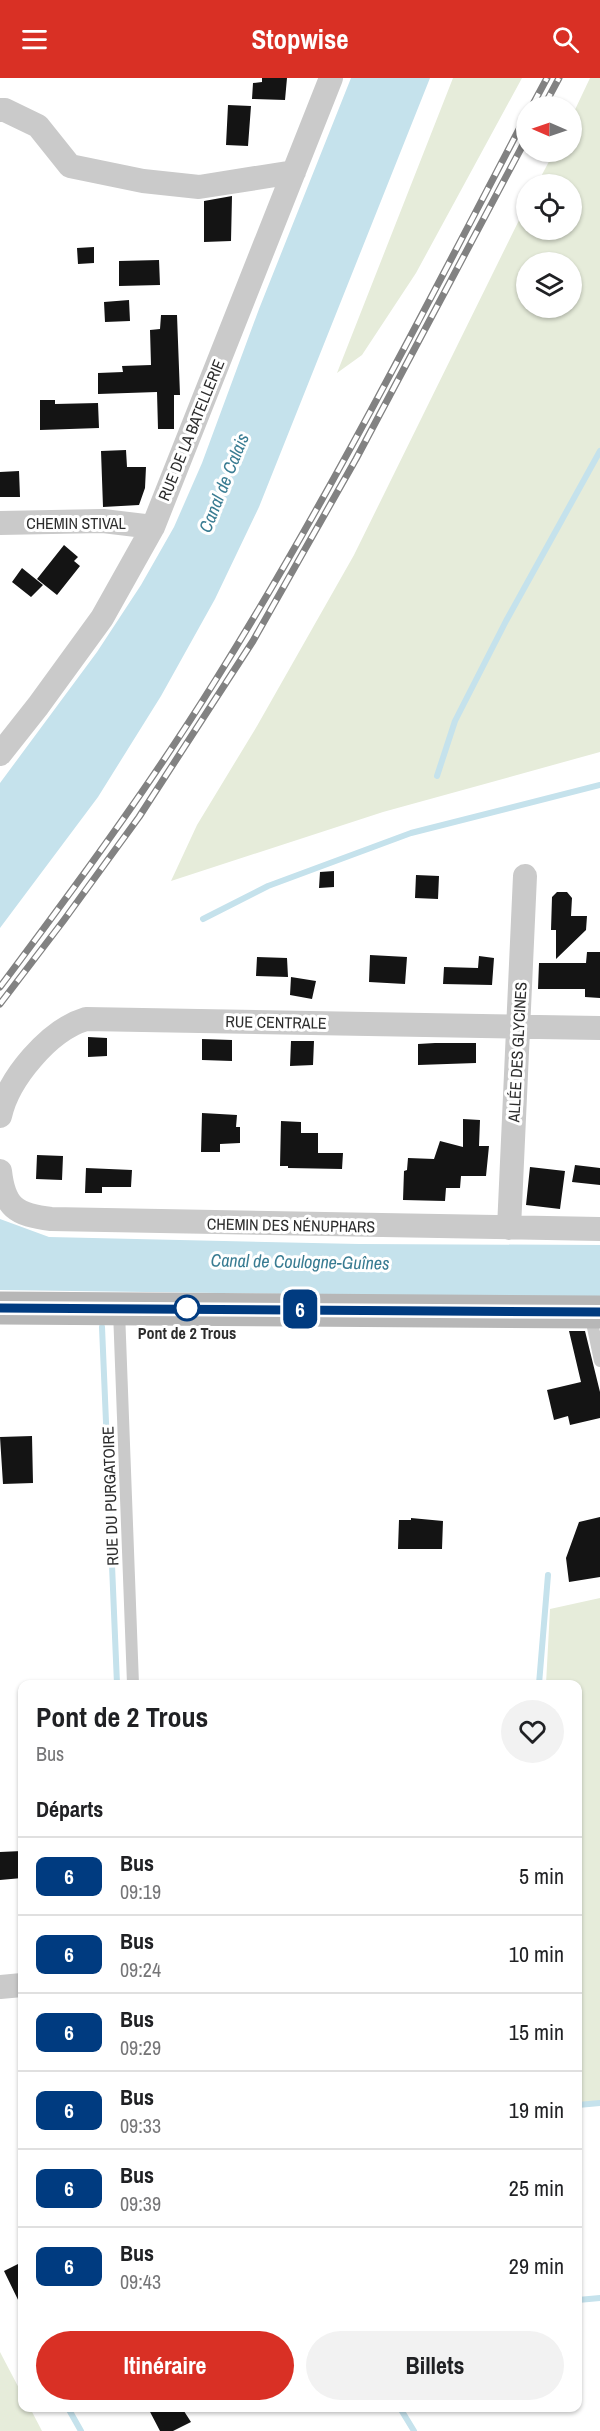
<!DOCTYPE html>
<html lang="fr">
<meta charset="utf-8">
<style>
body{margin:0;font-family:"Archivo Narrow",sans-serif;background:#f2f2f2;color:#202124;height:100vh;display:flex;flex-direction:column;font-size:22px;white-space:nowrap}
*{box-sizing:border-box;margin:0}
p{font-size:20px;color:#757577}
.icon{flex:none;width:33px;height:33px;fill:none;stroke:currentColor;stroke-width:2;stroke-linecap:round;stroke-linejoin:round}
.map{position:relative;flex:1;overflow:hidden}
.drawer{position:absolute;left:18px;top:1602px;width:564px;height:732px;display:flex;flex-direction:column;background:#fff;border-radius:12px;box-shadow:0 2px 4px #0004}
.drawer>*{flex:none}
.badge{padding:0 12px;border-radius:9px;font-size:21px;line-height:39px}
.needle{width:39px;rotate:272deg}
.fabs{position:absolute;left:516px;top:18px;display:grid;gap:12px}
.fabs a{display:grid;place-items:center;width:66px;height:66px;border-radius:50%;background:#fff;box-shadow:0 2px 4px #0004;font-size:30px}
.map>.badge{position:absolute;translate:-50% -50%;box-shadow:0 0 0 3px #fff}
h2{padding:0 18px;font-size:22px;line-height:54px}
.round{display:grid;place-items:center;flex:none;width:63px;height:63px;border-radius:32px;background:#f2f2f2}
.overview{display:flex;align-items:center;justify-content:space-between;height:102px;padding:0 18px}
h1{font-size:28px;font-weight:700;line-height:45px}
.action{display:flex;gap:12px;margin-top:auto;padding:12px 18px}
.action a{flex:1;height:69px;border-radius:36px;background:#d93025;color:#fff;font-size:24px;font-weight:700;line-height:69px;text-align:center}
.action a+a{background:#f2f2f2;color:#202124}
ul{padding:0;list-style:none}
li{display:flex;align-items:center;gap:18px;height:78px;padding:0 18px;border-top:2px solid #e0e0e0}
li div{flex:1}
li b{display:block;font-size:22px}
li em{font-style:normal}
li .badge{min-width:66px;font-weight:700;text-align:center}
header{display:flex;justify-content:space-between;align-items:center;height:78px;padding:0 18px;background:#d93025;color:#fff;font-size:27px;font-weight:700}
.map>svg:first-child{display:block}
.green{fill:#e6ecda;fill-rule:evenodd}
.water{fill:#c5e2ec}
.lines{fill:none;stroke-linecap:round;stroke-linejoin:round}
.stream{stroke:#c5e2ec;stroke-width:6}
.building{fill:#141414}
.service{stroke:#cacaca;stroke-width:12}
.minor{stroke:#cacaca;stroke-width:24}
.secondary{stroke:#b7b7b7;stroke-width:33}
.rail-casing{stroke:#828282;stroke-width:7}
.rail{stroke:#fff;stroke-width:4.5;stroke-dasharray:14;stroke-linecap:butt}
.line-casing{stroke:#fff;stroke-width:14}
.line{stroke:#003b80;stroke-width:9}
.stop-dot{fill:#fff;stroke:#003b80;stroke-width:3}
.labels{text-anchor:middle;stroke-width:6;stroke-linejoin:round;paint-order:stroke}
.street-label{font-size:16px;fill:#2d2d2d;stroke:#fff}
.stop-label{font-size:16px;font-weight:bold;fill:#2d2d2d;stroke:#fff}
.water-label{font-size:18px;font-style:italic;fill:#397c92;stroke:#fff}
</style>
<header><svg class="icon" aria-label="menu" viewBox="0 0 24 24"><path d="M4 6h16M4 12h16M4 18h16"/></svg>Stopwise<svg class="icon" aria-label="search" viewBox="0 0 24 24"><circle cx="10" cy="10" r="6"/><path d="M15 15l6 6"/></svg></header>
<div class="map">
<svg width="600" height="2353" viewBox="0 0 600 2353">
<rect width="100%" height="100%" fill="#fff"/>
<path class="green" d="M453,0H522L416,195L362,277L337,295Z
M590,0H600V674L383,734L171,803L197,747L257,648L354,477L526,128V152H572V106H537L554,74H572V38ZM526,184H572V230H526Z
M600,1520V2025L578,2027V1606H546L550,1531Z
M0,2274L22,2316V2330H30L42,2353H0Z"/>
<path class="water" d="M351,0H430L259,429L215,521L161,618L98,719L0,850V705L97,574L141,507L174,449L202,385L259,231Z
M0,1141L49,1159L359,1166L600,1167V1220L0,1212Z"/>
<g class="lines">
<path class="stream" d="M437,698L455,643L506,543L600,373
M203,841L268,808L411,755L600,707
M102,1249L117,1606
M539,1606L548,1497
M578,2027L600,2025
M578,2222L600,2220
M68,2330L81,2353
M400,2330L414,2353"/>
</g>
<path class="building" d="M262,0H287L285,22L252,21L253,5L262,4Z
M228,27L251,28L248,68L226,67Z
M232,118L231,163L204,164V123Z
M94,169V185L78,186L77,170Z
M159,182L160,207L119,208V183Z
M129,222L130,243L105,244L104,224Z
M161,237H177L180,317H174V351H158L157,314L98,316V295L123,294L122,288L151,287L150,252L160,251Z
M40,322H55V326L98,325L99,350L40,352Z
M126,372L127,389H146L145,410L139,427L103,429L101,373Z
M19,393L20,419H0V394Z
M64,467L78,479L74,483L80,488L57,517L37,501Z
M22,490L43,507L31,519L12,504Z
M334,793V809L319,810L320,794Z
M416,797L439,798L438,821L415,820Z
M557,814H567L572,820L571,838H587L586,852L556,881V852H551L552,819Z
M587,874H600V920L585,919V911H538L539,885H586Z
M370,877L407,879L405,906L369,904Z
M479,878L494,880L492,907L443,906L444,889L478,890Z
M257,879L287,880L288,899L256,898Z
M291,899L316,903L312,921L290,917Z
M88,959L107,960V978L88,979Z
M202,961L232,962V983L202,982Z
M291,963H314L313,987L290,988Z
M435,965H476V985L418,987V966Z
M202,1035L237,1037L236,1049H240V1065L220,1066V1074H201Z
M463,1041L480,1042L479,1068H489L486,1098H461L460,1110H446L445,1123L403,1122L404,1093L407,1092L408,1080L434,1081L440,1063L463,1069Z
M281,1043L301,1044V1055H318V1075H343L342,1091L288,1090V1088H280Z
M37,1077L63,1078L62,1102L36,1101Z
M575,1087L600,1090V1107L572,1104Z
M530,1089L565,1093L560,1131L526,1127Z
M86,1090L132,1092L131,1109H102V1115H85Z
M569,1253H585L600,1314V1340L570,1347L568,1338L554,1342L547,1312L581,1304Z
M32,1358L33,1405L3,1406L0,1359Z
M600,1439V1499L569,1504L566,1480L579,1444Z
M411,1440L443,1443L442,1471H398L399,1442H411Z
M22,1773V1800L0,1802V1774Z
M22,2184V2230L4,2193Z
M148,2330H182L191,2344L173,2353H160Z"/>
<g class="lines">
<path class="service" d="M119,1233L133,1606
M590,1235L600,1283"/>
<path class="minor" d="M0,32H5L38,48L70,88L143,103L199,109L294,94
M0,445L103,443L153,449
M0,676L38,628L102,540L153,449L331,0
M0,1038C8,1001 49,952 86,941L600,950
M0,1093C4,1129 16,1137 51,1141L600,1151
M509,1150L525,798
M0,1909L22,1907"/>
<path class="secondary" d="M0,1230L600,1234"/>
<defs>
<path id="rail" d="M532,28L547,0
M544,28L559,0
M0,909C75,809 149,709 215,603C329,421 426,228 526,38
M0,926L64,842L139,739L253,563L356,381L526,61"/>
</defs>
<use href="#rail" class="rail-casing"/>
<use href="#rail" class="rail"/>
</g>
<g class="lines">
<defs>
<path id="line" d="M0,1230L600,1234"/>
</defs>
<use href="#line" class="line-casing"/>
<use href="#line" class="line"/>
</g>
<circle class="stop-dot" cx="187" cy="1230" r="12"/>
<g class="labels">
<g class="street-label">
<text transform="translate(191 352) rotate(-68)" y="6">RUE DE LA BATELLERIE</text>
<text x="76" y="451">CHEMIN STIVAL</text>
<text transform="translate(276 944) rotate(1)" y="6">RUE CENTRALE</text>
<text transform="translate(517 974) rotate(-87)" y="6">ALLÉE DES GLYCINES</text>
<text transform="translate(291 1147) rotate(1)" y="6">CHEMIN DES NÉNUPHARS</text>
<text transform="translate(110 1418) rotate(-92)" y="6">RUE DU PURGATOIRE</text>
</g>
<g class="stop-label">
<text x="187" y="1261">Pont de 2 Trous</text>
</g>
<g class="water-label">
<text transform="translate(224 405) rotate(-68)" y="6">Canal de Calais</text>
<text transform="translate(300 1184) rotate(1)" y="6">Canal de Coulogne-Guînes</text>
</g>
</g>
</svg>
<div class="fabs">
<a><svg class="needle" viewBox="-14 -14 28 28"><path d="M0-13l5 13h-10z" fill="#e53935"/><path d="M0 13l5-13h-10z" fill="#757577"/></svg></a>
<a><svg class="icon" aria-label="locate" viewBox="0 0 24 24"><circle cx="12" cy="12" r="6"/><path d="M12 2v4M12 18v4M2 12h4M18 12h4"/></svg></a>
<a><svg class="icon" aria-label="layers" viewBox="0 0 24 24"><path d="M12 4l9 5-9 5-9-5zM3 14l9 5 9-5"/></svg></a>
</div>
<b class="badge" style="left:300px;top:1231px;background:#003b80;color:#fff">6</b>
<section class="drawer">
<div class="overview"><div><h1>Pont de 2 Trous</h1><p>Bus</p></div><a class="round"><svg class="icon" aria-label="heart" viewBox="0 0 24 24"><path d="M12 20l-8-8c-3-5 5-10 8-4 3-6 11-1 8 4z"/></svg></a></div>
<h2>Départs</h2>
<ul>
<li><span class="badge" style="background:#003b80;color:#fff">6</span><div><b>Bus</b><p>09:19</p></div><em>5 min</em></li>
<li><span class="badge" style="background:#003b80;color:#fff">6</span><div><b>Bus</b><p>09:24</p></div><em>10 min</em></li>
<li><span class="badge" style="background:#003b80;color:#fff">6</span><div><b>Bus</b><p>09:29</p></div><em>15 min</em></li>
<li><span class="badge" style="background:#003b80;color:#fff">6</span><div><b>Bus</b><p>09:33</p></div><em>19 min</em></li>
<li><span class="badge" style="background:#003b80;color:#fff">6</span><div><b>Bus</b><p>09:39</p></div><em>25 min</em></li>
<li><span class="badge" style="background:#003b80;color:#fff">6</span><div><b>Bus</b><p>09:43</p></div><em>29 min</em></li>
</ul>
<div class="action"><a>Itinéraire</a><a>Billets</a></div>
</section>
</div>
